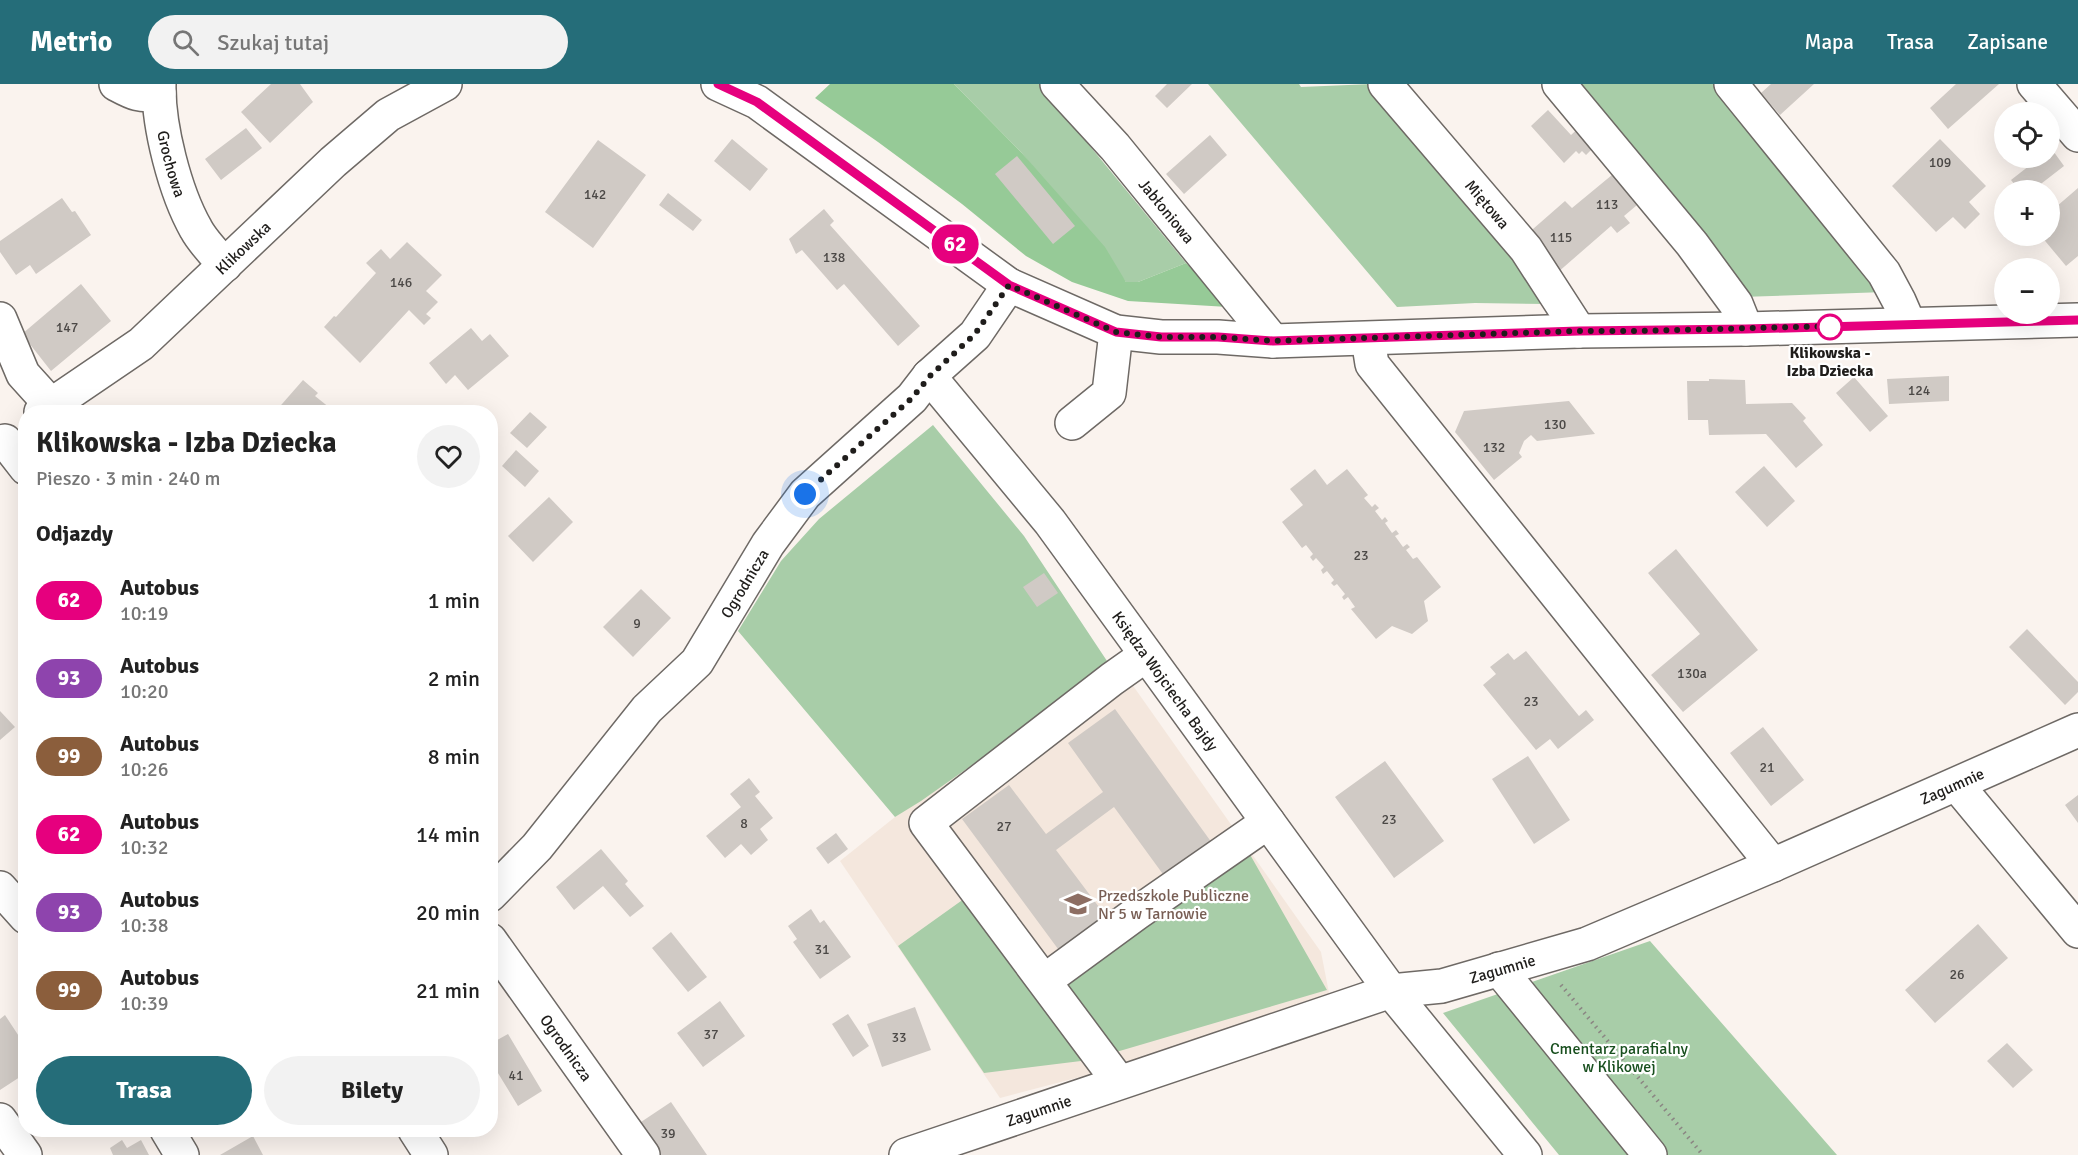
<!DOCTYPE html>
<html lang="pl">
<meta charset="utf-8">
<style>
body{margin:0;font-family:Signika,sans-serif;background:#f2f2f2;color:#222;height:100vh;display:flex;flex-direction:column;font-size:22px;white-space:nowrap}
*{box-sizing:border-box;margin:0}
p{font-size:20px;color:#767676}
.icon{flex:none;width:33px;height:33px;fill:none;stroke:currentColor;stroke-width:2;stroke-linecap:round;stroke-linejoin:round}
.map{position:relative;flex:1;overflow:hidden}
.details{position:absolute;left:18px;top:321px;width:480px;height:732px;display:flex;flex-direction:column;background:#fff;border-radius:24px;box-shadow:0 6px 24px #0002}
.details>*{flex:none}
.badge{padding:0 12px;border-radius:20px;font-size:21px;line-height:39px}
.fabs{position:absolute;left:1994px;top:18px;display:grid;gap:12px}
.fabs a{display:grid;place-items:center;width:66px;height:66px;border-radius:50%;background:#fff;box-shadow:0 6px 24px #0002;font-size:30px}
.you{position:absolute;width:30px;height:30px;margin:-15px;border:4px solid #fff;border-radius:50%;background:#1a73e8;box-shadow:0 0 0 9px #1a73e833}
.map>.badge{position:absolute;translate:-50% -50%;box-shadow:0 0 0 3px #fff}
h2{padding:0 18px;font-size:22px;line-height:54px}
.round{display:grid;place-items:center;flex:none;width:63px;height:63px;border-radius:32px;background:#f2f2f2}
.head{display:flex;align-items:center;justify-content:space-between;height:102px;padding:0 18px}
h1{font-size:28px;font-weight:800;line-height:45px}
.button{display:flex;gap:12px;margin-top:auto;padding:12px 18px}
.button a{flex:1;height:69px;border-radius:36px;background:#256d79;color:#fff;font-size:24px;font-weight:800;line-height:69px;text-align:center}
.button a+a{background:#f2f2f2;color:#222}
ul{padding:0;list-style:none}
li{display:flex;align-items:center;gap:18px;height:78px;padding:0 18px}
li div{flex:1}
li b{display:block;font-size:22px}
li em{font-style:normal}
li .badge{min-width:66px;font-weight:700;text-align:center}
header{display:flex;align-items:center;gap:36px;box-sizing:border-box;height:84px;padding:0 30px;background:#256d79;color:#fff}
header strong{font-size:28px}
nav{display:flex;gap:33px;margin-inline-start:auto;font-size:21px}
.search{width:420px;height:54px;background:#f2f2f2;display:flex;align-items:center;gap:15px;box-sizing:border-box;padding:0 21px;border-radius:33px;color:#767676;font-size:22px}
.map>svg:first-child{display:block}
.built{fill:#f4e7dd}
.green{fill:#a8cda8}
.forest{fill:#96ca97}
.building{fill:#d0cac5}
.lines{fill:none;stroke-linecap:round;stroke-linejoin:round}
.minor-casing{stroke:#6e6965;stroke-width:36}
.path{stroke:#8b8683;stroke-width:4;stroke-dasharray:1.5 4.5;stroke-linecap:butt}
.minor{stroke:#fff;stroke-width:33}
.line-casing{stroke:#fff;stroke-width:14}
.line{stroke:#e6007e;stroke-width:9}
.walk{stroke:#1f1d1b;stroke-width:6;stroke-dasharray:0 10.8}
.stop-dot{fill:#fff;stroke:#e6007e;stroke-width:3}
.labels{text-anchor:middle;stroke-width:4.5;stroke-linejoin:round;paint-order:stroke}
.number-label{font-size:14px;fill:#4b4846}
.street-label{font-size:16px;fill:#1f1d1b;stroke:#fff}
.stop-label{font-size:16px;font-weight:bold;fill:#1f1d1b;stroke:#fff}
.education-label{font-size:16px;fill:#785e54;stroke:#fff;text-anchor:start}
.park-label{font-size:16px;fill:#184f1e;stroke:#fff}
</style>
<header>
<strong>Metrio</strong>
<div class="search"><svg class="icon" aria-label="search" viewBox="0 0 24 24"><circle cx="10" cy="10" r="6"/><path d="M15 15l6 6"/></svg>Szukaj tutaj</div>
<nav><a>Mapa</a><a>Trasa</a><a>Zapisane</a></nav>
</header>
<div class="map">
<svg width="2078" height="1071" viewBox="0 0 2078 1071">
<rect width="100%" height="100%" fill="#faf3ee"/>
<path class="built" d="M1117,579L1321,868L1329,909L1110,985L1000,1014L840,777L895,733Z"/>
<path class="green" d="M954,0H1039L1186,179L1138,198H1126L1021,68Z
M1208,0H1299L1301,3L1372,0L1518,170L1547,220L1475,219L1397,223Z
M1571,0H1718L1885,208L1741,213Z
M933,341L1024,452L1111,583L921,717L895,733L738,547L781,477L819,435Z
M1244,760L1327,906L1089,976L984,989L898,862L968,812L1037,906Z
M1650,857L1837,1071H1559L1443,929Z"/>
<path class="forest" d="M830,0H954L1021,68L1105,163L1126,198H1138L1186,179L1228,223L1128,217L1072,198L1026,172L962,120L878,58L815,14Z"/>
<path class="building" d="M271,0H300L313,18L270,59L241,28Z
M1167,0H1192L1167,24L1155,12Z
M1771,0H1814L1780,31L1761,9Z
M1956,0H1999L1948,45L1930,24Z
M1548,26L1571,51L1582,41L1597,60L1586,71L1582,67L1579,70L1576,67L1564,79L1531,42Z
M246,44L262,64L221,96L205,75Z
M1210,51L1227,71L1184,110L1166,90Z
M732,55L768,85L750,107L714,77Z
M1940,55L1986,102L1969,118L1980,130L1965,145L1953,133L1936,148L1892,102Z
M598,56L646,91L593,164L545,128Z
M2051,64L2064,82L2033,106H2019L2011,96L2039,74H2049V66Z
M1017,72L1075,142L1053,160L995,90Z
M1618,86L1643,116L1624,132L1630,139L1617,149L1611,142L1557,189L1525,152L1565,117L1572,124Z
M2078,104V172L2066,182L2041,152H2049V129Z
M668,109L702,136L693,147L659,121Z
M62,114L72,128L75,127L91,151L36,190L30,181L16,191L0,168V157Z
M824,125L834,137L830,141L920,242L898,262L844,200L837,206L802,166L796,170L789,155Z
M407,158L442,191L426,207L438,218L426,230L431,234L424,241L409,226L360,279L324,243L334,232L336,233L376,189L366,179L381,165L390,175Z
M81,200L111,237L51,287L22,250Z
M471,244L482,257L490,250L509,272L468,306L455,291L446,300L429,279Z
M1949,292V317L1889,320L1887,295Z
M1854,293L1888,332L1870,348L1836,309Z
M1709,295L1745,296L1746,320L1792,319L1806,334L1803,337L1823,361L1796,384L1766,350L1709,351L1708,336H1688L1687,297H1709Z
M303,296L318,309L315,312L335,328H275Z
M1569,317L1595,350L1537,357L1531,351L1524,357L1519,369L1522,373L1494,396L1455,348L1464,327Z
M530,328L547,343L527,364L510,349Z
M516,366L539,387L525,403L502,382Z
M1764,382L1795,417L1767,443L1735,408Z
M1315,385L1327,401L1347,385L1368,411L1364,414L1372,423L1375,420L1379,424L1375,427L1382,436L1385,433L1388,437L1385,439L1392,449L1396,446L1399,450L1395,452L1403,463L1407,460L1410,463L1406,466L1413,475L1417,473L1441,503L1424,517L1428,537L1412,550L1392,542L1376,555L1351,525L1355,523L1348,513L1344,516L1342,513L1345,510L1337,500L1334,502L1331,499L1334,496L1327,487L1323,490L1321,486L1324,483L1316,474L1313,477L1310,473L1313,470L1306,461L1302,464L1282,438L1303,421L1290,405Z
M549,413L573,438L533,478L508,452Z
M1676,465L1758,566L1683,628L1651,591L1700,550L1648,489Z
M1044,489L1058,509L1037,523L1023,503Z
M641,505L671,534L633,573L603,543Z
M2027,545L2078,598V608L2065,621L2009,563Z
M1526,567L1579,632L1586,626L1594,636L1558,665L1550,655L1536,666L1483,601L1496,590L1490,583L1508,569L1514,576Z
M1115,625L1212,759L1165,793L1114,723L1056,766L1108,835L1061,869L962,735L1009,701L1046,750L1103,708L1068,659Z
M0,627L15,643L0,656Z
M1763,643L1804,696L1771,722L1730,669Z
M1528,672L1570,736L1534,760L1492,695Z
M1385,677L1444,757L1394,794L1335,713Z
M749,694L760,708L755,712L773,734L760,745L768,756L751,771L741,760L725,774L706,752L741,723L730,710Z
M2078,711V739L2065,721Z
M836,749L848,765L828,780L816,764Z
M601,765L628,797L625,800L644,822L630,833L603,802L574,826L556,803Z
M811,825L820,839L824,836L851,873L820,895L793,858L797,855L788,842Z
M1978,840L2008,874L1935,939L1905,906Z
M671,848L707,893L688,908L652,864Z
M720,917L745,952L703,983L677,949Z
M915,923L931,966L882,983L867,940Z
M848,930L869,962L853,973L832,940Z
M5,931L26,963V989L0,1006V935Z
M508,950L542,1007L518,1022L490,976V960Z
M2007,959L2033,986L2013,1004L1987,977Z
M671,1018L707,1071H659L638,1040Z
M253,1052L263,1071H220Z
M122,1056L127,1064L141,1056L149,1071H113L110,1064Z"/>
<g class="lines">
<defs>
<g id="minor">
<path d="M116,0C131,8 141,14 159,9"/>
<path id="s1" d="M159,0C158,42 175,108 196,145C203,158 215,170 225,181"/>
<path d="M718,0L757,18L1009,201L1116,248L1161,253H1218L1273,257L1579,247L1746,245L2078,236"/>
<path id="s2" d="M1057,0L1115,63L1273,257"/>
<path id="s3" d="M1385,0L1526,165L1579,247"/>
<path d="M1559,0L1692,160L1736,220L1746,245"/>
<path d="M1731,0L1884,189L1899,217L1909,240"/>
<path d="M2034,0L2078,51"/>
<path d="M0,235L23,290L51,321"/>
<path d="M1368,255L1372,280L1773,781"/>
<path id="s4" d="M929,292L1050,438L1391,907L1525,1071"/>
<path id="s5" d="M41,328L141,260L333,78L388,31L445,0"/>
<path d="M1072,339L1109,309L1116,248"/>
<path d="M5,357L26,384"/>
<path d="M1957,701L2078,847"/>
<path d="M0,804L26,833"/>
<path id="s6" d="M490,811L537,763L647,625L697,578L768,460L805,410L912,314L929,292L975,251L1009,201"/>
<path id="s7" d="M490,856L643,1071"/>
<path d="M1499,885L1650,1071"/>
<path d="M1051,892L1137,829L1268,738"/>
<path d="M1119,998L926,739L1112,595L1146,571"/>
<path d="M0,1036L25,1071"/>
<path d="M167,1046L182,1071"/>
<path d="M415,1046L431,1071"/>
<path id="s8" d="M906,1071L1391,907L1442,902L1587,860L1773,781L2078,646"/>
</g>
</defs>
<use href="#minor" class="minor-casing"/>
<path class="path" d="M1561,901L1703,1071"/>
<use href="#minor" class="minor"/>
</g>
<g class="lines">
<defs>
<path id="line" d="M718,0L757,18L1009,201L1116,248L1161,253H1218L1273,257L1579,247L1746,245L2078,236"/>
</defs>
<use href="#line" class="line-casing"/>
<use href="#line" class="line"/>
<path class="walk" d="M805,410L912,314L930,292L975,250L1009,201L1116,248L1161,253H1218L1273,257L1579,247H1634L1839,242L1830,243"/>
</g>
<defs>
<symbol id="school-bare" viewBox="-9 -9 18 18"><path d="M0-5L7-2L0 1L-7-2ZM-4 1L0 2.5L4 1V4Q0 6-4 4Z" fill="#8d6e63" stroke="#fff" stroke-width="2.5" paint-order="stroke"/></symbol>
</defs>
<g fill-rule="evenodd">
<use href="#school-bare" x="1059" y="801" width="38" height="38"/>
</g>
<circle class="stop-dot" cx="1830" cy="243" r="12"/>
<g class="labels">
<g class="number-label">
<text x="1940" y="83">109</text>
<text x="595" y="115">142</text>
<text x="1607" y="125">113</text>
<text x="1561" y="158">115</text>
<text x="834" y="178">138</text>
<text x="401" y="203">146</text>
<text x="67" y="248">147</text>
<text x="1919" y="311">124</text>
<text x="1555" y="345">130</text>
<text x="1494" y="368">132</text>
<text x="1361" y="476">23</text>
<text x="637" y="544">9</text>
<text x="1692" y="594">130a</text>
<text x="1531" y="622">23</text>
<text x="1767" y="688">21</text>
<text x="1389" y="740">23</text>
<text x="744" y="744">8</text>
<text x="1004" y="747">27</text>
<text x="822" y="870">31</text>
<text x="1957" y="895">26</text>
<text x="711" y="955">37</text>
<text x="899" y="958">33</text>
<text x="516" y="996">41</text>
<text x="668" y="1054">39</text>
</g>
<g class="street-label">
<text dy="6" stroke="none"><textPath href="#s1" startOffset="81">Grochowa</textPath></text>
<text dy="6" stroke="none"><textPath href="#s3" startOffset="158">Miętowa</textPath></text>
<text dy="6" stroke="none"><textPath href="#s2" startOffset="168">Jabłoniowa</textPath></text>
<text dy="6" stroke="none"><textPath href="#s5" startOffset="261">Klikowska</textPath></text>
<text dy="6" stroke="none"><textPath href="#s6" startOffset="404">Ogrodnicza</textPath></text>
<text dy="6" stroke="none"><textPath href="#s4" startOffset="386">Księdza Wojciecha Bajdy</textPath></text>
<text dy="6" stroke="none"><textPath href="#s8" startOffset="1112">Zagumnie</textPath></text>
<text dy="6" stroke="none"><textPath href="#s8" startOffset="626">Zagumnie</textPath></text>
<text dy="6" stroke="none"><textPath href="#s7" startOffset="132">Ogrodnicza</textPath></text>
<text dy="6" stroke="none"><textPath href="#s8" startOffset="140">Zagumnie</textPath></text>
</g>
<g class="stop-label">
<text x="1830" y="274">Klikowska -<tspan x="1830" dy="18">Izba Dziecka</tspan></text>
</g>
<g class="education-label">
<text x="1098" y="817">Przedszkole Publiczne<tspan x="1098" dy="18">Nr 5 w Tarnowie</tspan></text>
</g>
<g class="park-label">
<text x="1619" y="970">Cmentarz parafialny<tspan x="1619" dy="18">w Klikowej</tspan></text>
</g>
</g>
</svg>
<div class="fabs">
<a><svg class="icon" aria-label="locate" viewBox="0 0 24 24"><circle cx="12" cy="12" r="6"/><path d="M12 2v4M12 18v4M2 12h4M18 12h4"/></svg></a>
<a>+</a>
<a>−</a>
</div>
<div class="you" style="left:805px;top:410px"></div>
<b class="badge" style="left:955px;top:160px;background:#e6007e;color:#fff">62</b>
<section class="details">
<div class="head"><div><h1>Klikowska - Izba Dziecka</h1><p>Pieszo · 3 min · 240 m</p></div><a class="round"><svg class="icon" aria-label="heart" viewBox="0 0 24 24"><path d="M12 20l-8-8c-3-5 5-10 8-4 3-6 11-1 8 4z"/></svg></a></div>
<h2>Odjazdy</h2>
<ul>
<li><span class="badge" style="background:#e6007e;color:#fff">62</span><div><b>Autobus</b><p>10:19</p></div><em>1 min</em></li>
<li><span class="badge" style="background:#8e44ad;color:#fff">93</span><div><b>Autobus</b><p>10:20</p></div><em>2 min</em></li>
<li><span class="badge" style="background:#8b5e3c;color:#fff">99</span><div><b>Autobus</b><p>10:26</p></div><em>8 min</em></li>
<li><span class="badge" style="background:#e6007e;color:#fff">62</span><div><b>Autobus</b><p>10:32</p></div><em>14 min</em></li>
<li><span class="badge" style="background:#8e44ad;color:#fff">93</span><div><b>Autobus</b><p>10:38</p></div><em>20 min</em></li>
<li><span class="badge" style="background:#8b5e3c;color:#fff">99</span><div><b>Autobus</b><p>10:39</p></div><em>21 min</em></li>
</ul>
<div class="button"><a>Trasa</a><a>Bilety</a></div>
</section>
</div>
